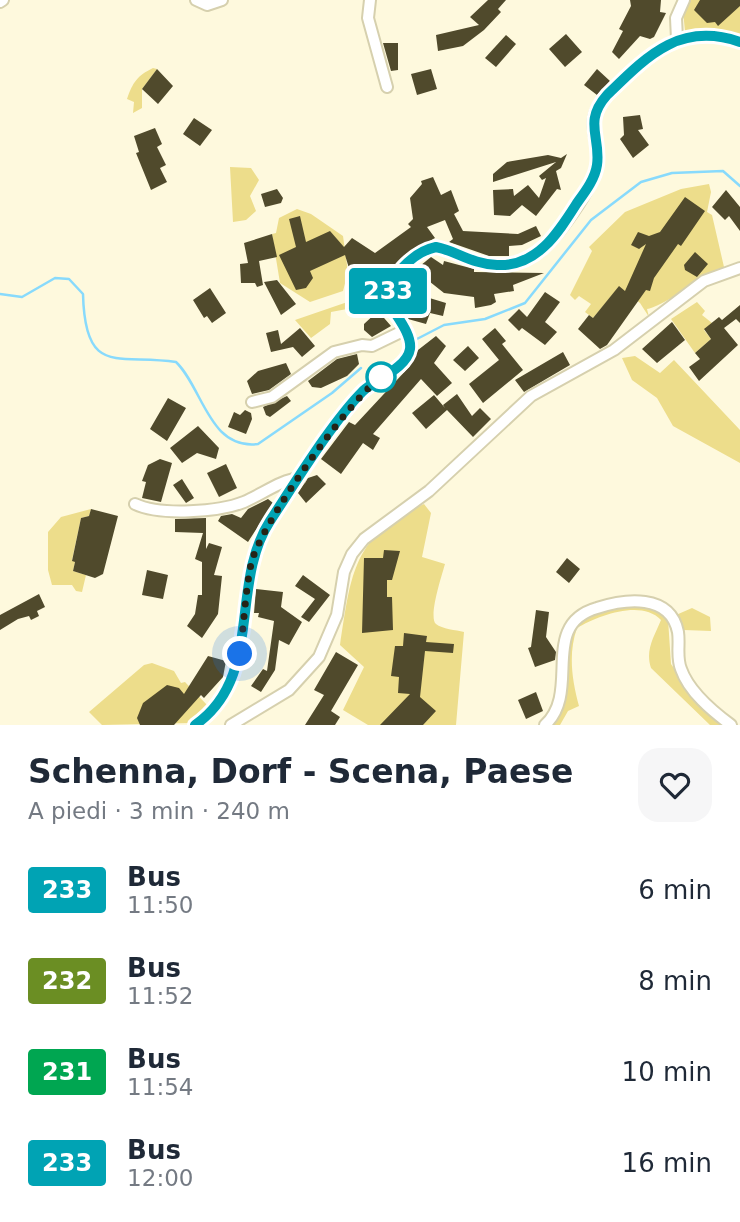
<!DOCTYPE html>
<html lang="it">
<meta charset="utf-8">
<style>
body{margin:0;font-family:"DejaVu Sans",sans-serif;background:#f6f6f7;color:#1f2937;height:100vh;display:flex;flex-direction:column;font-size:26px;white-space:nowrap}
*{box-sizing:border-box;margin:0}
p{font-size:23px;color:#747a83}
.icon{flex:none;width:38px;height:38px;fill:none;stroke:currentColor;stroke-width:2;stroke-linecap:round;stroke-linejoin:round}
.map{position:relative;height:725px;overflow:hidden}
.side{display:flex;flex-direction:column;background:#fff;flex:1}
.side>*{flex:none}
.badge{padding:0 14px;border-radius:5px;font-size:24px;line-height:46px}
.you{position:absolute;width:35px;height:35px;margin:-18px;border:5px solid #fff;border-radius:50%;background:#1a73e8;box-shadow:0 0 0 10px #1a73e833}
.map>.badge{position:absolute;translate:-50% -50%;box-shadow:0 0 0 4px #fff}
.round{display:grid;place-items:center;flex:none;width:74px;height:74px;border-radius:21px;background:#f6f6f7}
.headline{display:flex;align-items:center;justify-content:space-between;height:119px;padding:0 28px}
h1{font-size:33px;font-weight:700;line-height:52px}
ul{padding:0;list-style:none}
li{display:flex;align-items:center;gap:21px;height:91px;padding:0 28px}
li div{flex:1}
li b{display:block;font-size:26px}
li em{font-style:normal}
li .badge{min-width:77px;font-weight:700;text-align:center}
.map>svg:first-child{display:block}
.green{fill:#eddd8b}
.lines{fill:none;stroke-linecap:round;stroke-linejoin:round}
.stream{stroke:#88dafc;stroke-width:2.5}
.building{fill:#504a2c}
.minor-casing{stroke:#d6d0ae;stroke-width:14}
.minor{stroke:#fff;stroke-width:10}
.line-casing{stroke:#fff;stroke-width:16}
.line{stroke:#00a3b4;stroke-width:10}
.walk{stroke:#262417;stroke-width:7;stroke-dasharray:0 12.6}
.stop-dot{fill:#fff;stroke:#00a3b4;stroke-width:3.5}
</style>
<div class="map">
<svg width="740" height="725" viewBox="0 0 740 725">
<rect width="100%" height="100%" fill="#fef9dd"/>
<path class="green" d="M690,0H740V37L685,31L683,11Z
M153,68L157,69L142,89V108L133,113L134,102L127,99C133,82 137,76 153,68Z
M230,167L251,168L259,180L250,196L256,211L246,220L233,222Z
M709,184L711,192L707,212L712,215L724,267C708,275 659,308 647,309L649,317L640,303L619,287L593,318L585,312L591,304L579,296L575,300L570,295L592,251L589,247L625,212L681,189Z
M297,209L311,214L343,236L348,272L343,291L310,302L280,283L272,234L276,233L279,218Z
M362,297L363,300L347,309L331,312L330,324L311,338L295,320Z
M697,302L705,311L702,315L712,323L704,330L711,339L695,353L671,319Z
M635,356L660,373L674,360L740,430V463L673,426L657,398L632,380L622,358Z
M424,504L431,513L422,557L445,564C442,575 428,617 436,624C442,629 456,630 464,632L456,725H368L343,710L364,667L340,645C351,576 352,535 424,504Z
M91,509L89,516L81,518L72,560L75,562L73,571L86,575L82,592L76,591L72,585H52L48,570V532L61,517Z
M645,604H651L668,619L671,664L688,689L726,725H710L651,668C645,650 654,637 661,620C641,599 598,616 577,628C568,654 572,680 579,706L568,711L560,725H552L565,703L568,634L591,612Z
M692,608L710,617L711,631L684,630L676,615Z
M152,663L174,671L181,683L185,682L208,706L191,723L102,725L89,712L144,665Z"/>
<g class="lines">
<path class="stream" d="M0,294L22,297L55,278L69,279L83,294C85,378 118,353 176,362C203,388 209,450 258,444L332,393L361,368
M415,340L444,325L485,319L525,303L591,220L641,182L672,173L723,171L740,186"/>
</g>
<path class="building" d="M488,0H506L498,9L501,12L484,30L463,46L438,51L436,35L479,25L470,17Z
M630,0H661L660,12L666,13L654,37L650,39L640,36L619,59L612,52L623,31L619,29L631,6Z
M700,0H740V6L718,26L715,22L707,23L694,10Z
M566,34L582,52L565,67L549,49Z
M506,35L516,44L496,67L485,58Z
M383,43H398V70L391,71Z
M157,69L173,86L158,104L142,89Z
M431,69L437,89L417,95L411,74Z
M597,69L610,81L597,95L584,85Z
M640,115L643,129L638,130L649,145L633,158L620,139L624,135L623,117Z
M194,118L212,130L200,146L183,134Z
M155,128L162,144L157,147L166,165L160,168L167,182L151,190L136,153L139,152L134,136Z
M567,154L561,168L556,171L561,190L557,189L536,216L522,205L510,216L494,215L493,190L513,189L514,196L528,185L539,198L546,178L542,180L539,176L556,162L493,182V174L507,162L548,155L561,158Z
M433,177L441,195L451,190L459,211L454,214L463,231L518,234L536,226L541,236L522,245L509,246V256H489L449,242L453,239L445,220L427,227L435,238L406,254L382,278L355,288L345,255L310,271L313,278L306,288L296,290L279,255L296,247L289,219L300,216L306,242L330,231L344,247L352,238L375,253L411,227L408,224L413,219L410,198L422,184L421,181Z
M277,189L283,198L281,203L265,207L261,194Z
M726,190L740,207V231L729,216L725,220L712,207Z
M685,197L705,211L681,246L678,244L654,278L650,291L646,290L607,345L600,349L578,329L589,315L593,318L619,286L625,291L646,244L639,249L631,245L638,232L649,236L660,232Z
M272,234L277,257L259,261L263,285L257,287L255,283H241L240,264L248,263L244,243Z
M695,252L708,264L697,277L685,270L684,265Z
M431,257L443,265L444,261L474,269V272L544,273L513,285L514,291L494,294L496,302L491,305L475,308L474,297L444,293L415,270Z
M277,280L296,304L281,315L264,282Z
M210,288L226,313L212,323L207,316L204,318L193,300Z
M545,292L560,302L545,322L557,332L545,345L522,328L519,331L508,320L519,309L527,317Z
M413,293L446,303L443,316L430,313L426,324L408,319Z
M740,305V323L736,319L724,328L738,345L699,381L689,367L700,359L695,353L711,339L704,329L719,317L722,320Z
M378,311L391,326L372,337L364,330V324Z
M672,322L685,340L657,363L642,349Z
M300,328L315,346L302,357L293,347L271,352L266,333L278,330L281,344Z
M495,328L506,341L502,344L523,370L483,403L469,384L499,360L482,339Z
M436,336L446,346L434,363L452,383L437,396L421,379L373,434L380,438L373,450L363,443L341,474L321,459L349,422L355,425L409,367L418,350Z
M468,346L479,358L465,371L453,360Z
M563,352L570,365L524,392L515,380Z
M357,354L359,364L347,376L321,388L312,387L308,381L337,359Z
M286,363L291,374L269,390L252,394L247,381L258,371Z
M457,394L472,416L480,408L491,419L473,437L447,410L426,429L412,413L434,395L445,408L443,405Z
M287,396L291,401L270,417L266,415L263,407Z
M168,398L186,408L167,441L150,429Z
M245,410L251,413L252,419L246,434L228,427L234,412L240,415Z
M198,426L219,448L216,459L197,453L182,463L170,448Z
M160,459L172,463L161,502L142,498L146,482L142,481L148,465Z
M226,464L237,488L219,497L207,473Z
M317,475L326,484L306,503L298,493L308,478Z
M182,479L194,498L186,503L173,485Z
M268,499L273,503L248,542L218,521L221,516L232,514L241,518L248,509Z
M91,509L118,516L103,574L95,578L73,571L75,562L72,561L81,518L89,516Z
M206,518V549L209,543L222,547L214,575L222,576L218,614L202,638L187,626L195,614L198,595H202V562L195,559L203,533L175,532V519Z
M384,550L400,551L392,580H387V597H392L393,630L362,633L364,558H383Z
M567,558L580,569L569,583L556,572Z
M147,570L168,575L163,599L142,595Z
M303,575L330,595L309,622L301,617L315,599L295,586Z
M256,589L283,592L281,607L302,622L289,645L279,640L275,670L261,692L251,686L263,669L267,671L274,621L258,617L259,613H254Z
M39,594L45,607L37,611L39,616L31,620L29,616L18,619L0,630V615Z
M536,610L549,612L546,637L556,652L555,660L535,667L528,648L531,647Z
M404,633L427,636L426,642L454,644L453,653L425,651L420,697L436,711L423,725H380L410,694L398,693L399,677L391,676L395,646H403Z
M336,652L358,665L331,711L340,717L335,725H305L324,695L314,690Z
M208,656L226,661L223,677L204,698L201,695L174,725H140L137,718L143,703L167,685L179,688L184,694Z
M536,692L543,711L526,719L518,700Z"/>
<g class="lines">
<defs>
<path id="minor" d="M196,0L207,5L222,0
M370,0L368,18L387,87
M0,2L3,0
M677,39L676,18L684,0
M252,402L272,397L334,352L362,345L372,346L405,330
M135,504C160,516 219,512 244,502C263,494 280,480 300,478
M195,725C264,677 229,584 270,521C295,483 332,422 363,391C376,379 407,368 410,349C412,332 395,315 388,301C387,278 414,252 436,247C457,251 472,264 497,265C511,265 525,261 537,253C556,241 593,188 597,165C601,136 581,123 607,95C648,56 680,21 740,42
M231,725L289,690L319,657L337,615L344,572L352,554L364,539L429,491L531,396L614,350L704,281L740,268
M545,725C582,691 538,625 597,608C625,599 670,593 678,632C680,644 676,657 681,669C689,692 712,711 731,725"/>
</defs>
<use href="#minor" class="minor-casing"/>
<use href="#minor" class="minor"/>
</g>
<g class="lines">
<defs>
<path id="line" d="M195,725C264,677 229,584 270,521C295,483 332,422 363,391C376,379 407,368 410,349C412,333 395,315 388,301C387,278 413,252 436,247C457,251 471,264 497,265C537,267 558,233 577,203C585,192 595,179 597,165C601,137 583,122 607,95C647,56 680,21 740,42"/>
</defs>
<use href="#line" class="line-casing"/>
<use href="#line" class="line"/>
<path class="walk" d="M240,654C244,624 245,594 251,564C260,525 348,401 381,377"/>
</g>
<circle class="stop-dot" cx="381" cy="377" r="14"/>
</svg>
<div class="you" style="left:240px;top:654px"></div>
<b class="badge" style="left:388px;top:291px;background:#00a3b4;color:#fff">233</b>
</div>
<section class="side">
<div class="headline"><div><h1>Schenna, Dorf - Scena, Paese</h1><p>A piedi · 3 min · 240 m</p></div><a class="round"><svg class="icon" aria-label="heart" viewBox="0 0 24 24"><path d="M12 20l-8-8c-3-5 5-10 8-4 3-6 11-1 8 4z"/></svg></a></div>
<ul>
<li><span class="badge" style="background:#00a3b4;color:#fff">233</span><div><b>Bus</b><p>11:50</p></div><em>6 min</em></li>
<li><span class="badge" style="background:#6b8e23;color:#fff">232</span><div><b>Bus</b><p>11:52</p></div><em>8 min</em></li>
<li><span class="badge" style="background:#00a651;color:#fff">231</span><div><b>Bus</b><p>11:54</p></div><em>10 min</em></li>
<li><span class="badge" style="background:#00a3b4;color:#fff">233</span><div><b>Bus</b><p>12:00</p></div><em>16 min</em></li>
</ul>
</section>
